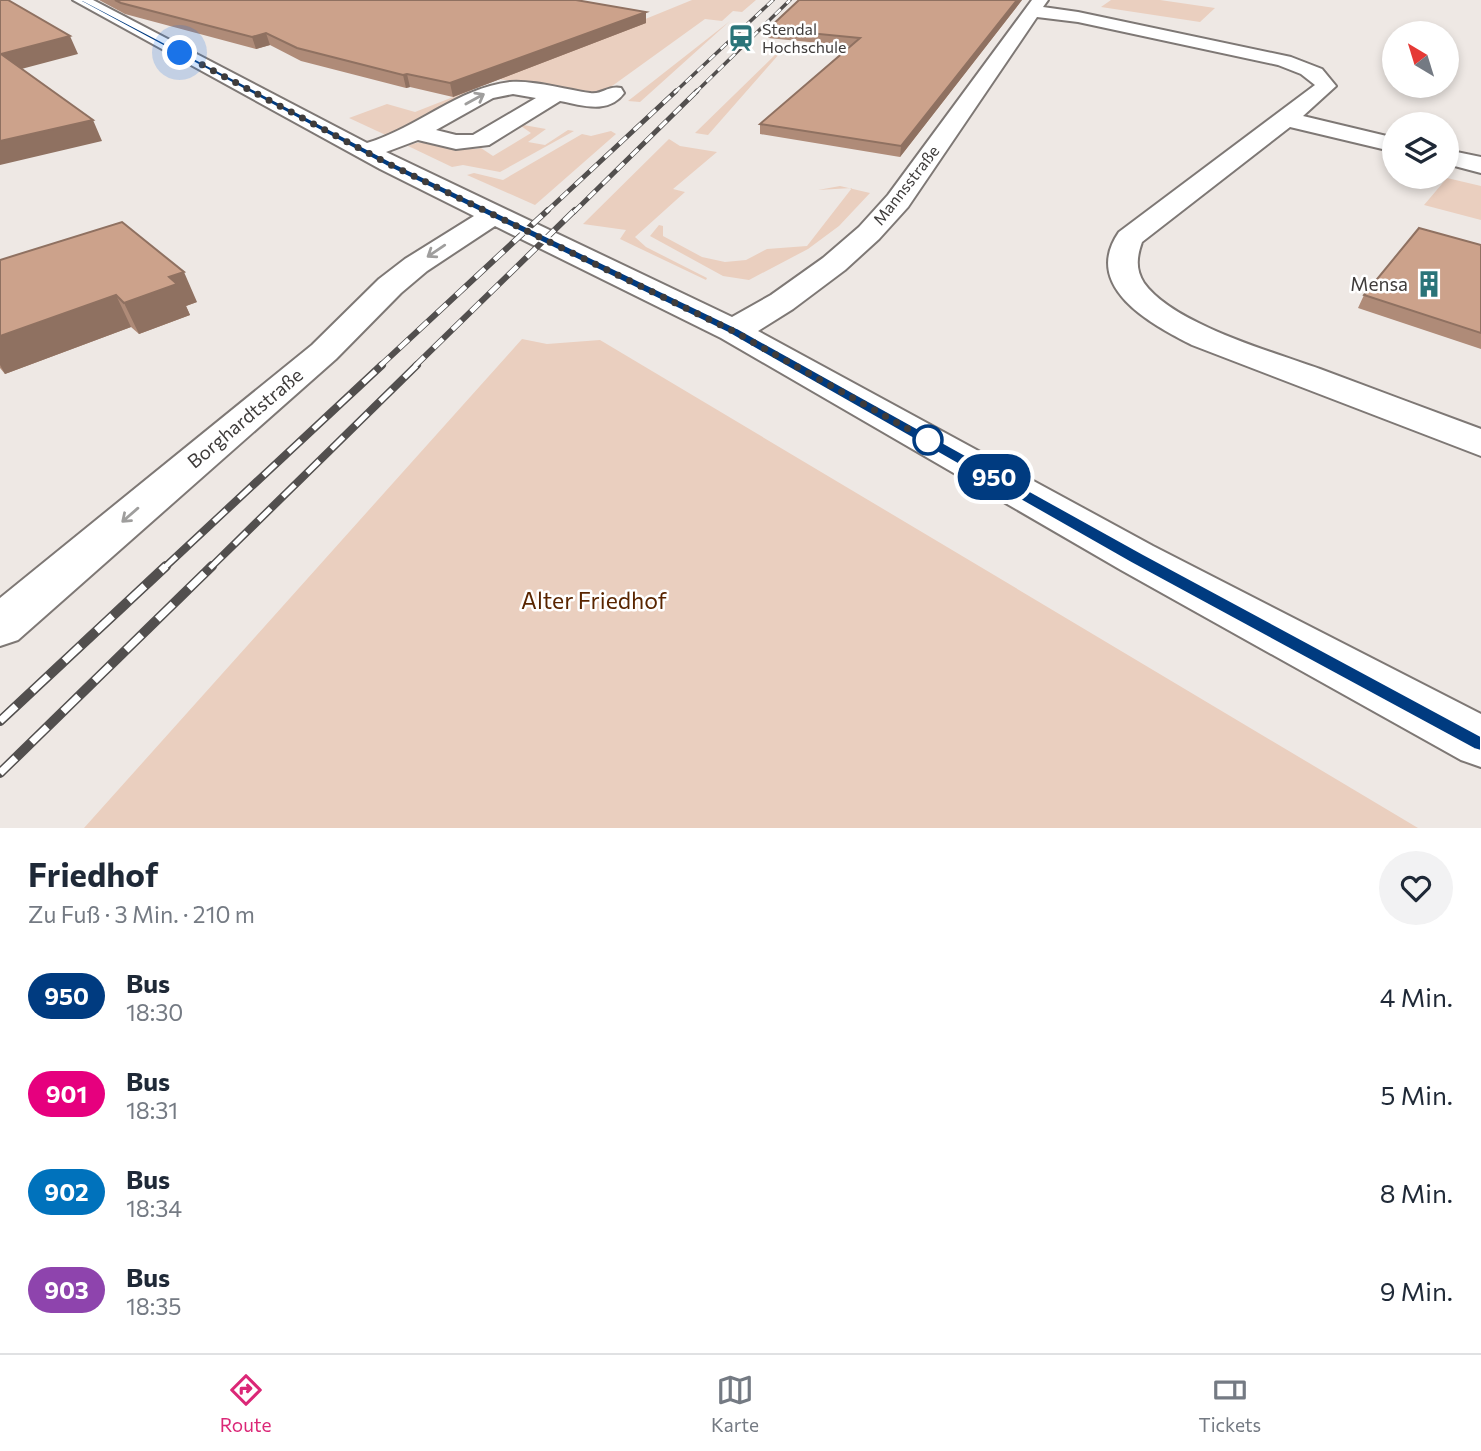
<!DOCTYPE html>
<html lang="de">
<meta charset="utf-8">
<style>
body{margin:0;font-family:Commissioner,sans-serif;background:#f2f2f3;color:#1f2937;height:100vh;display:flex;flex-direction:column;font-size:26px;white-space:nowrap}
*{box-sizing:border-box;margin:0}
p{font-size:23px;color:#747a83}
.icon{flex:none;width:38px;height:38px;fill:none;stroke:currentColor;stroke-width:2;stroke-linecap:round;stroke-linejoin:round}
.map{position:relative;height:828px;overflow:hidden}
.sheet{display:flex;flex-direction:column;background:#fff;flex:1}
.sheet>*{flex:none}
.badge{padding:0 14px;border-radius:23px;font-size:24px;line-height:46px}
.needle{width:46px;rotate:322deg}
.controls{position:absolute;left:1382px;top:21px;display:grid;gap:14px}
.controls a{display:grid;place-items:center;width:77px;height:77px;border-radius:50%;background:#fff;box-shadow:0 4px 10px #0003;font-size:35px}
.you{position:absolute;width:35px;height:35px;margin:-18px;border:5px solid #fff;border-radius:50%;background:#1a73e8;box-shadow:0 0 0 10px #1a73e833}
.map>.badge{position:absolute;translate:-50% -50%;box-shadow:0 0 0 4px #fff}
.round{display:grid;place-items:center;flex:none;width:74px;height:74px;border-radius:37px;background:#f2f2f3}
.head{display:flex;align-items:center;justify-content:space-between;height:119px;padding:0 28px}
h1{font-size:33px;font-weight:700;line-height:52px}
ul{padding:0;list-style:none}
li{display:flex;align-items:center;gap:21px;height:98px;padding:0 28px}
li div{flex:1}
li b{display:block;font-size:26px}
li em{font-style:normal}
li .badge{min-width:77px;font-weight:700;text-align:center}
.tabs{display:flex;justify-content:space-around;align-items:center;height:98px;border-top:2px solid #e0e1e3;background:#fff;font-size:19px;color:#747a83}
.tabs a{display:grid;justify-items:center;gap:4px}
.tabs .selected{color:#db2777}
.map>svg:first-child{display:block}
.green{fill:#eacfbf}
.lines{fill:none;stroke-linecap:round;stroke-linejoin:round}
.minor-casing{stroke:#7e7875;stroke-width:4}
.minor{fill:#fff;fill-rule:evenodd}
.rail-far4-casing{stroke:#524f4e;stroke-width:3.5}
.rail-far3-casing{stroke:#524f4e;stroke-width:5}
.rail-far2-casing{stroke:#524f4e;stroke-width:6}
.rail-far1-casing{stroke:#524f4e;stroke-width:8}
.rail-casing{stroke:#524f4e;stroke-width:10}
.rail-far4{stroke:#fff;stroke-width:2.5;stroke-dasharray:8;stroke-linecap:butt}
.rail-far3{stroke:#fff;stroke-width:3.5;stroke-dasharray:10;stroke-linecap:butt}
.rail-far2{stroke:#fff;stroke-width:4.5;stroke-dasharray:13;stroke-linecap:butt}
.rail-far1{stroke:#fff;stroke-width:5;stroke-dasharray:17;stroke-linecap:butt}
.rail{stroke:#fff;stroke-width:7;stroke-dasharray:22;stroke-linecap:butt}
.wall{fill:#af8b78}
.shaded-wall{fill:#8f7161}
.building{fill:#cca28b;stroke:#8f7161;stroke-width:2}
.oneway{stroke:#9f9e9d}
.line{fill:#003b80;stroke:#fff;stroke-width:2}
.walk{stroke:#3f3c3b;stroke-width:7;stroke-dasharray:0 12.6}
.stop-dot{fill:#fff;stroke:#003b80;stroke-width:3.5}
.labels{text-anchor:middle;stroke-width:5;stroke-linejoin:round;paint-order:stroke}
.far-poi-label{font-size:16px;fill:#3f3c3b;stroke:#fff;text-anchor:start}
.far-street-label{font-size:16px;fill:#3f3c3b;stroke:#fff}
.poi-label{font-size:19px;fill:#3f3c3b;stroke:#fff;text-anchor:end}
.street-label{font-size:19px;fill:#3f3c3b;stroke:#fff}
.near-park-label{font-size:23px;fill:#592500;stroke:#fff}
</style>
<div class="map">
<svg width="1481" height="828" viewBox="0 0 1481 828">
<rect width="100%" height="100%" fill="#eee8e4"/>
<path class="green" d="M692,0H756L742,12L733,11L722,21L705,19L601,94L498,79Z
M1111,0H1160L1215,8L1200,22L1101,7Z
M730,21L640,102L628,101Z
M777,53H780L708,135L695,133Z
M471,90L480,91L390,137L349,118L387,104L415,112Z
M518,124L546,129L528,142L545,145L568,130L574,131L500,172L463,165L452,167L408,146C431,135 456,153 481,148L493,156L531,133Z
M611,131L616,134L535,205L467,175L474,173L503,180L582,134L591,136Z
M669,139L680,146L717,152L673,189L685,192L635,237L646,247L707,278L706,280L620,239L626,230L583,224Z
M1447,178L1481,186V220L1424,205Z
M840,186L870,193L839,226L808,249L749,280L723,276L650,236L659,225L663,226V236L702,257L725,262L746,260L767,249L807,246L852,188L818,190Z
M522,339L547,344L600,340L1418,828H84Z"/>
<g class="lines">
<defs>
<path id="minor" d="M73,0H93L367,143C417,128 458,88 510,82C533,80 567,90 590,93C602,95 608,85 621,88L624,93C608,115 582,105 560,101L489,145L456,149L418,140L386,152L732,317L771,295L823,258L859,227L888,195L1032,0H1048L1043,7L1078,12L1291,57L1322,69L1336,86L1303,116L1395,138V152L1290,127L1142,242C1137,256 1135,269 1144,283C1173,324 1273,352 1320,369C1374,389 1427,409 1481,429V456L1192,345C1151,324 1081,287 1119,232L1315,85L1301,74L1278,65L1078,22L1037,17L908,207L879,239L845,270L793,309L758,331L1153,546L1481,714V767L1461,760L1121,570L721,338L495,226L427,271L401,293L336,359L18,640L0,646V598L312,345L379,279L405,259L474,216L380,169ZM513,94L536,98L473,135H456L436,130L493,98Z
M1447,150L1481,157V173L1447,164Z"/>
</defs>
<use href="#minor" class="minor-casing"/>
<use href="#minor" class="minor"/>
<defs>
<path id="rail-far4" d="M674,93L773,0
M695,93L790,0"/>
<path id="rail-far3" d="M546,212L676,91
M574,212L697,91"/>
<path id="rail-far2" d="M380,366L548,210
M415,366L575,210"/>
<path id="rail-far1" d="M164,568L382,365
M210,568L417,365"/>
<path id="rail" d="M0,721L166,566
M0,773L212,566"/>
</defs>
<use href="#rail-far4" class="rail-far4-casing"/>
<use href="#rail-far3" class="rail-far3-casing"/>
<use href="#rail-far2" class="rail-far2-casing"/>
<use href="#rail-far1" class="rail-far1-casing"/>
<use href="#rail" class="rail-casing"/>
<use href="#rail-far4" class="rail-far4"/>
<use href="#rail-far3" class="rail-far3"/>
<use href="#rail-far2" class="rail-far2"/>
<use href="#rail-far1" class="rail-far1"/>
<use href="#rail" class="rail"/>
</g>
<path class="wall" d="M99,0H576L646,23L453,97L410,87L406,88L301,61L270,45L256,49L125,14Z
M1022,0L900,157L760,134V124L850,46L768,38V29Z
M1481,245V349L1358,308L1364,295Z
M0,260L197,302L186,306L190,315L139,334L131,327L5,374L0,368Z"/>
<path class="shaded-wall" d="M1017,0H1022L900,157L901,146Z
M646,12V23L453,97L450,83Z
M266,33L270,45L256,49L252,37Z
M70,36L78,54L10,72L1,54Z
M407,74L410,87L406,88L403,75Z
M93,120L102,141L0,165V141Z
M184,272L197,302L186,306L190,315L139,334L124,303L169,277Z
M116,295L131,327L5,374L0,365V336Z"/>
<path class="building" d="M0,0H8L70,36L1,54L93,120L0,141Z
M115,0H576L646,12L450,83L407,74L403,75L297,48L266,33L252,37L121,3Z
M799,0H1017L901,146L760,124L860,38L768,29Z
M122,222L184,272L169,277L177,284L124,303L116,295L0,336V260Z
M1419,228L1481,245V333L1364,295Z"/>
<defs><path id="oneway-shaft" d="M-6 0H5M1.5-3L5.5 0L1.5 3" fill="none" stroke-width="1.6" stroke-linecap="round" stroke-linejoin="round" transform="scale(1.75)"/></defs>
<g class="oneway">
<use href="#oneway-shaft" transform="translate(475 99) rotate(-29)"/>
<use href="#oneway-shaft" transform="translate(436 251) rotate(146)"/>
<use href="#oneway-shaft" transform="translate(130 515) rotate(139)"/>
</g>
<path class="line" d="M78,0H83L392,162L737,328L1143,554L1481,736V751L1474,749L1131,563L728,333L386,166Z"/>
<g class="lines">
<path class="walk" d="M180,53L389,164L733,331L928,440"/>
</g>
<defs>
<symbol id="station-bare" viewBox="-9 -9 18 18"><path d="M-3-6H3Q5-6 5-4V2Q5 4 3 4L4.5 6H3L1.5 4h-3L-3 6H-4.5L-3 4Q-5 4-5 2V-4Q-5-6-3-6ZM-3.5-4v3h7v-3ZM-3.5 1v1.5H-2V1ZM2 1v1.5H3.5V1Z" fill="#2a7479" stroke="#fff" stroke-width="2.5" paint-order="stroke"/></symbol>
<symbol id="building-bare" viewBox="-9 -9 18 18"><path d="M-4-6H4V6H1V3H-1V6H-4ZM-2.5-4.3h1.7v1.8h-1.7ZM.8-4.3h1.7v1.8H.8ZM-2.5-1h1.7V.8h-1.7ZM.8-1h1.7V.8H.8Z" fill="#2a7479" stroke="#fff" stroke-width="2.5" paint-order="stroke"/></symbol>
</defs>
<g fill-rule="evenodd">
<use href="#station-bare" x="722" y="19" width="38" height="38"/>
<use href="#building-bare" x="1410" y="265" width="38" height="38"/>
</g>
<circle class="stop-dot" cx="928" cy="440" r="14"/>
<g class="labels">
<g class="far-poi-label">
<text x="762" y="35">Stendal<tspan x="762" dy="18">Hochschule</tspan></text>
</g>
<g class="far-street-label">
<text transform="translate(906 185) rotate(-52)" y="6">Mannsstraße</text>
</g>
<g class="poi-label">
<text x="1408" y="291">Mensa</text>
</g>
<g class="street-label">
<text transform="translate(245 418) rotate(-40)" y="7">Borghardtstraße</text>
</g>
<g class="near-park-label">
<text x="594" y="609">Alter Friedhof</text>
</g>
</g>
</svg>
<div class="controls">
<a><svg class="needle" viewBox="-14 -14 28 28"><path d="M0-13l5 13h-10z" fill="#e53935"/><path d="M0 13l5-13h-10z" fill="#747a83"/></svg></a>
<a><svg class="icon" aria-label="layers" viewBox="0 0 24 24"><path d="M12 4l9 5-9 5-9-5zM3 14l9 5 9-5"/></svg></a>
</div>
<div class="you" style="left:180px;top:53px"></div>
<b class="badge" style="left:994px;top:477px;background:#003b80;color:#fff">950</b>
</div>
<section class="sheet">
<div class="head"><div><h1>Friedhof</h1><p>Zu Fuß · 3 Min. · 210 m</p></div><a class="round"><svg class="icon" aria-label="heart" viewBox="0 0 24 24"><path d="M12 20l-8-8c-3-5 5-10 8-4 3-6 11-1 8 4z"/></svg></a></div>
<ul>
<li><span class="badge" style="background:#003b80;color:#fff">950</span><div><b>Bus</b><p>18:30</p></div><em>4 Min.</em></li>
<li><span class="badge" style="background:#e6007e;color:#fff">901</span><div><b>Bus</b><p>18:31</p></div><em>5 Min.</em></li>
<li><span class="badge" style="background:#0072bc;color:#fff">902</span><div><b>Bus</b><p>18:34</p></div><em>8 Min.</em></li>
<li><span class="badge" style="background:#8e44ad;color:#fff">903</span><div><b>Bus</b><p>18:35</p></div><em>9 Min.</em></li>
</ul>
</section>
<nav class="tabs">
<a class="selected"><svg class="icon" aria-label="directions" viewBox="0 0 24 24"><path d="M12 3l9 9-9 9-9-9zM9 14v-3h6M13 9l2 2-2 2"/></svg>Route</a>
<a><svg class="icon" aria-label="map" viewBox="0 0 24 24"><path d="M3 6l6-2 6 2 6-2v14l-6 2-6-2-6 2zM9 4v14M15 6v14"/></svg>Karte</a>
<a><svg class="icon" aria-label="tickets" viewBox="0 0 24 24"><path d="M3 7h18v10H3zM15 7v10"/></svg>Tickets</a>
</nav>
